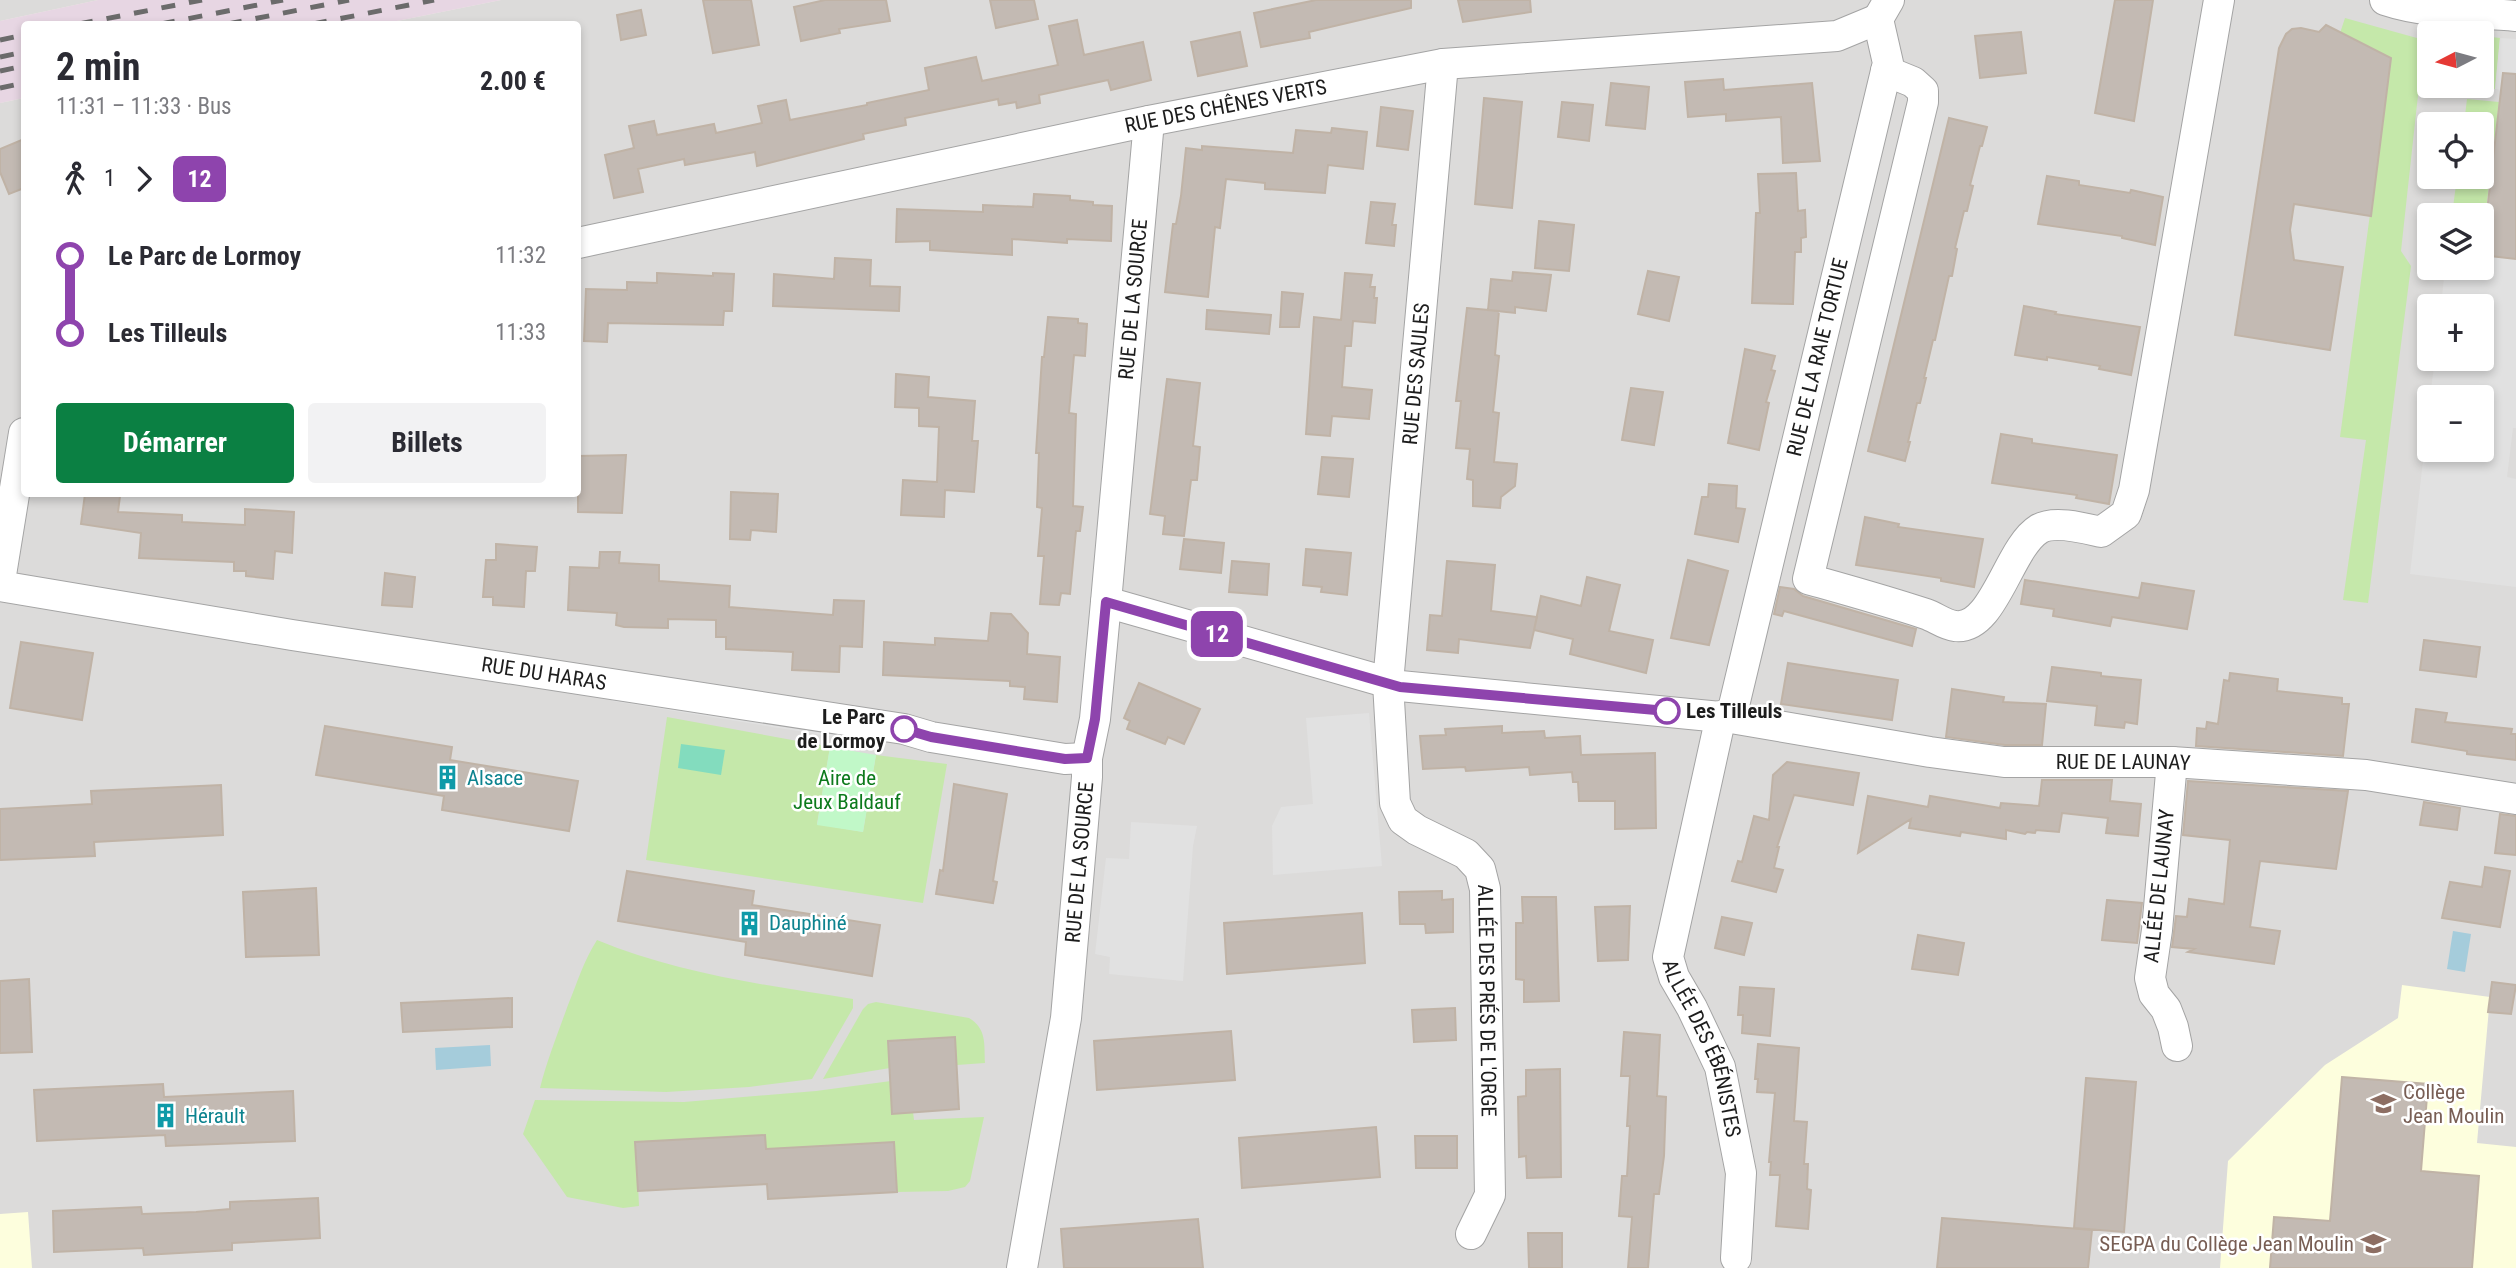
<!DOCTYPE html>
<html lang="fr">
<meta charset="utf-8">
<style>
body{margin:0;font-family:"Roboto Condensed",sans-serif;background:#f2f2f3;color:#2b2b33;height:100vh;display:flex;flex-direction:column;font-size:26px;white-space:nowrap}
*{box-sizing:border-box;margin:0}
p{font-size:23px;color:#7c7c81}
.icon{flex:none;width:38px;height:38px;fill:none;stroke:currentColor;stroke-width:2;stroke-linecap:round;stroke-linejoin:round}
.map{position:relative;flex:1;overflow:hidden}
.sheet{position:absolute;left:21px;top:21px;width:560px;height:476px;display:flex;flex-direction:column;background:#fff;border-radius:7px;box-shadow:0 4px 10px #0003}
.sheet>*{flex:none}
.badge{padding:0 14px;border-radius:10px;font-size:24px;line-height:46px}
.needle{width:46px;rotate:264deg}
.buttons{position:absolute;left:2417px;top:21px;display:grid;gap:14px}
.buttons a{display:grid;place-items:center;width:77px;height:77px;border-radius:7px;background:#fff;box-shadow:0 4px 10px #0003;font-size:35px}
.map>.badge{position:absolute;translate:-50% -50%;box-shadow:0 0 0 4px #fff}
.legs{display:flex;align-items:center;gap:10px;height:77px;padding:0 35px;font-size:23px}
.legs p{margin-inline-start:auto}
.head{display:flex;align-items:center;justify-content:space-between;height:119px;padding:0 35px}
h1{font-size:38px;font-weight:700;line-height:52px}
.action{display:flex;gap:14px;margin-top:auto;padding:14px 35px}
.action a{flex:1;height:80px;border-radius:7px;background:#0b8043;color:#fff;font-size:28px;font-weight:700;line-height:80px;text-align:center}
.action a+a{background:#f2f2f3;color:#2b2b33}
ul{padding:0 35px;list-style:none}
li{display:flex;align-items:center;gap:24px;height:77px;font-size:26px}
li i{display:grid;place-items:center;width:10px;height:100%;margin:0 9px;background:currentColor}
li i::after{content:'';width:18px;height:18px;margin:-9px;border:5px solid;border-radius:50%;background:#fff}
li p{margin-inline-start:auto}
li:first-child i{background:linear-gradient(#0000 50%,currentColor 0)}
li:last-child i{background:linear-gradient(currentColor 50%,#0000 0)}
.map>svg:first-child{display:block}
.residential{fill:#dcdbda;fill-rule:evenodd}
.industrial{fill:#e7d6e3}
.education{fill:#fdfedd}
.grass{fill:#c5e8aa}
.park{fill:#c1f8c8}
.pitch{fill:#83dcbe}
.parking{fill:#e1e1e1}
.water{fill:#a5ccdb}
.building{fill:#c3bab3;stroke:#c0b3a6;stroke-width:2}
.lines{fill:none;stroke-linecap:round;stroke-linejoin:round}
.minor-casing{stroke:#a4a4a4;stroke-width:32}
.minor{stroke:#fff;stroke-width:30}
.rail{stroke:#6b6b6b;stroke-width:5;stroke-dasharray:14 14;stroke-linecap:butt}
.line-1-casing{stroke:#fff;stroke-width:16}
.line-1{stroke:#8e44ad;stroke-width:10}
.stop-1-dot{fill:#fff;stroke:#8e44ad;stroke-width:3.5}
.labels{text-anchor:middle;stroke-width:5;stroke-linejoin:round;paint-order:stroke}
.street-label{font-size:21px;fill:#1d1d1d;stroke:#fff}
.stop-label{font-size:21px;font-weight:bold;fill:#1d1d1d;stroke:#fff;text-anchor:start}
.culture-label{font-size:21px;fill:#0d838f;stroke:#fff;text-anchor:start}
.park-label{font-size:21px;fill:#0d7a1c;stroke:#fff}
.education-label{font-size:21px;fill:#785e54;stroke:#fff;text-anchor:start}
</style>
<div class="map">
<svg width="2516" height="1268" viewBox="0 0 2516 1268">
<rect width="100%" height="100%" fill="#eeebe4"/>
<path class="residential" d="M0,0H98L0,21Z
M501,0H2516V1268H0V103L24,98V494H578V24H382ZM2429,33H2482V86H2429ZM2429,124H2482V177H2429ZM2429,215H2482V268H2429ZM2429,306H2482V359H2429ZM2429,397H2482V450H2429Z"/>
<path class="industrial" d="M98,0H501L382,24H24V98L0,103V21Z"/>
<path class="education" d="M2402,985L2490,997L2477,1143L2516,1147V1268H2220L2228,1161L2325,1065L2398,1018Z
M28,1212L32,1268H0V1214Z"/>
<path class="grass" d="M2345,18L2424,40L2401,251L2411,266L2368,603L2343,600L2366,440L2340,437L2391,58L2340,33Z
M2482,36L2500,38L2495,89L2470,86H2482Z
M2467,99L2499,102L2482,243V215H2452L2457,177H2482V124H2464Z
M667,717L830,747L817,824L863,832L876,755L947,764L923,903L646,860Z
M597,940C679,974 766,985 853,999V1008L812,1079L749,1087L666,1092L540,1088C547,1060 558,1033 568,1005C577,983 584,960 597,940Z
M876,1002L969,1018C987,1029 984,1044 985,1063L957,1065L955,1037L889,1040L890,1068L823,1079L863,1009L868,1004Z
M891,1081L913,1112L914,1120L984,1117L970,1181L965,1187L948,1191L897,1192L894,1142L766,1149L764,1135L636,1142L639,1206L623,1208L567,1197L523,1134L535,1100L684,1102L816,1091Z"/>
<path class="park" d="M830,747L876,755L863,832L817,825Z"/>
<path class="pitch" d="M681,744L725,750L721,775L678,768Z"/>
<path class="parking" d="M2500,38L2516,39V92L2495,89Z
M2482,255L2516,259V428H2513L2507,477L2516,479V587L2410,574L2429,409V450H2482V397H2430L2435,359H2482V306H2441L2445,268H2482Z
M606,691L889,737L879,744L612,701Z
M1369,713L1382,866L1273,875L1272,826L1281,807L1313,804L1306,718Z
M1131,822L1197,826L1193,846L1183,981L1109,974L1110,957L1095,954L1106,858L1129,859Z"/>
<path class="water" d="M2453,931L2471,934L2465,972L2447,969Z
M490,1045L491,1066L436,1070L435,1048Z"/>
<path class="building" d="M703,0H751L759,45L713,53Z
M825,0H886L890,21L839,29L840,33L801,41L794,7Z
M990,0H1034L1038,19L996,28Z
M1316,0H1411V8L1309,32L1310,38L1261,47L1254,13Z
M1458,0H1530L1531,12L1463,22Z
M2115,0H2153L2134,121L2095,113Z
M641,10L646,35L621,40L617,15Z
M1077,20L1084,55L1143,42L1151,80L1111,90L1108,80L1039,95L1040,103L1017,108L1016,102L999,105L998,99L905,118L906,125L863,134L864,139L757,166L755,152L685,165L684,159L638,169L643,192L614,198L605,155L634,148L629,126L654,121L657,135L714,124L716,133L762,123L758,106L786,100L790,120L867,105V103L929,90L925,68L976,57L982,81L1058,65L1049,26Z
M2326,25L2391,58L2371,216L2294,204L2290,230L2294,260L2343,267L2330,350L2235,335L2279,48L2286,34L2292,29L2301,28L2319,32Z
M1240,32L1247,66L1198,76L1191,42Z
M2021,32L2026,73L1980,78L1975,36Z
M2503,73L2516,74V259L2482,255Z
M1723,79L1724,90L1812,83L1820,161L1783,163L1781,117L1726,121V114L1688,117L1685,82Z
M1611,83L1649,87L1645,129L1606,125Z
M1484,98L1522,102L1512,208L1475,204Z
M1562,102L1593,105L1589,141L1558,137Z
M1381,107L1413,111L1408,150L1377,146Z
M1949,118L1987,127L1982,146H1980L1970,185L1973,186L1967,211H1964L1955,248L1957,249L1952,276H1949L1935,340H1933L1924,378H1926L1920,403H1917L1908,442H1910L1905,461L1868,451Z
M1332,128L1367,132L1363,169L1328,165L1325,193L1265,189V183L1226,179L1220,228L1215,227L1208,297L1165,292L1173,224H1176L1181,196L1186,148L1202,150V146L1293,153L1296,130L1331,133Z
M24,139V188L9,194L0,172V149Z
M1796,173L1798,211L1805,210L1806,237L1801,238V252H1795L1793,304L1752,303L1756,213H1760L1758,174Z
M2047,176L2079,181V185L2130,193L2131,190L2163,197L2155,245L2122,238V236L2038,224Z
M1034,194L1070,196V200L1093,202V205L1112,206L1111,241L1067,239V243L1012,239V255L930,250V241L896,242L897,209L983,212V205L1033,207Z
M1371,202L1395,204L1392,225H1396L1394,246L1366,243Z
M1539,221L1574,225L1569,271L1535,268Z
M835,258L871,260L870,286L900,287L899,311L773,306L774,274L834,279Z
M1648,271L1679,277L1669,321L1638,314Z
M1513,272L1551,275L1546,311L1515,307V313L1488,310L1491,279L1512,281Z
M657,273L713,276V273L734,274L732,311H724L723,325L608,323L607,342L584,341L586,289L627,290V282L657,283Z
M1345,273L1372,275L1370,287H1375L1374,298H1377L1375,323L1353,321L1351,346H1345L1342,387L1372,390L1369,419L1332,416L1330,436L1306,434L1314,317L1341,320Z
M1282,292L1303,294L1299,327H1280Z
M2024,306L2056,312L2055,314L2140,327L2131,375L2099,369L2100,366L2047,357V360L2015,355Z
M1467,308L1499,311L1495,355L1499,356L1493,412L1499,413L1494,462L1517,464L1515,486L1501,497L1500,508L1473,506V480L1467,479L1470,449L1456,448L1461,401H1456Z
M1207,310L1271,315L1269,334L1206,329Z
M1048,317L1078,319V323L1087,324L1085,356L1074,355L1069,413L1076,414L1073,506L1083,507L1080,531H1076L1070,594L1061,593L1059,605L1040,604L1044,556H1038L1042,508L1037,507L1039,453H1036L1042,357H1044Z
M1745,349L1775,356L1771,370L1775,371L1766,402L1769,403L1759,450L1728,443Z
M896,374L929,377L928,397L975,401L972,441H978L974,492L945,490L944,517L901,515L903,480L937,482L939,427L919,426V408L895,407Z
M1167,379L1200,383L1193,446L1200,447L1197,480H1191L1184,536L1163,534L1165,516L1150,514Z
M1631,388L1663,392L1654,445L1622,440Z
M2001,434L2032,439V443L2117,455L2109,504L2076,498L2077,495L1992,483Z
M626,455L622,513L578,512V456Z
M1322,457L1353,459L1349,497L1318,494Z
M1709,484L1737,486L1736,508L1745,509L1738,542L1695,534L1702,497H1708Z
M731,492L778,494L776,532L751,530L750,540L730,539Z
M85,494L120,496L118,512L182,515V522L245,525V509L294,512L292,553L275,551L273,579L246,576V571H234V562L139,558L141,533L81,524Z
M1865,517L1899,524L1898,527L1983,539L1974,587L1941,581V578L1856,565Z
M1184,539L1224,543L1221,573L1180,569Z
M496,544L537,547L535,571H526L524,607L493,605V597H483L486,560H496Z
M1306,549L1351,553L1347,595L1321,592L1322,587L1303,585Z
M600,552H620L619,563L659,565V581L730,586L729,607L833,615L834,600L864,601L862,647L840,646L839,672L792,670L793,652L726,649V637H716V620L668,619V628L624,627L616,625L617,613L568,610L570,567L599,568Z
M1688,560L1728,571L1709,645L1671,638Z
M1232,561L1269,564L1267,595L1229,592Z
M1447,561L1495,565L1491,611L1537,617L1530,648L1459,639L1458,653L1427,650L1430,615L1442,616Z
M385,573L415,577L412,607L382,605Z
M1587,577L1620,585L1609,631L1653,640L1646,673L1570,654L1573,639L1534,630L1541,596L1581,606Z
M2025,580L2139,598L2142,583L2194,591L2187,629L2112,617L2110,626L2053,616L2054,609L2021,604Z
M1780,587L1794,589L1803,596L1916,629L1912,646L1784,611L1782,616L1774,614Z
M991,613L1011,614L1028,633L1027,654L1060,657L1057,702L1024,699L1025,687L1010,686V681L883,675L884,642L935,645V638L988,641Z
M2424,640L2480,647L2476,677L2420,670Z
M21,642L93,653L82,720L10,708Z
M1788,663L1898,680L1892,720L1781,704Z
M2052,667L2101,673V676L2141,680L2137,724L2125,722L2124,728L2095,725L2097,706L2047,701Z
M2230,673L2278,679L2277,691L2342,698V704H2349L2343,756L2196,746L2197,728L2206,729L2207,722L2218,724L2224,680L2229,681Z
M1139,683L1200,709L1184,744L1168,737L1165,744L1127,729L1130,721L1124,718Z
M1952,689L2004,697L2003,702L2046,704L2042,745H2005L1946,737Z
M2416,709L2447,713L2445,722L2512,729L2511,734H2516V760L2467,754V751L2412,742Z
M325,726L452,747L450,760L578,781L569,831L442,810L444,796L316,775Z
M1502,726V733L1544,731L1545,738L1580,736L1581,755L1655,753L1656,828L1615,829V801H1579L1578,782H1573L1572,772L1530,775L1529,767L1466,771L1465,767L1423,769L1420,736L1446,735L1445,729Z
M1787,762L1859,773L1853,805L1794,795L1777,847H1779L1774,868L1783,870L1776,892L1732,881L1738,861L1742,862L1754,816L1769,820L1773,775Z
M2042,780H2112L2110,801L2141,804L2138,836L2106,833L2108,818L2062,813L2059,832L2036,830L2035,833L2027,832L2025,834L2006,830V839L1961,832L1960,836L1909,828L1911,819L1858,853L1868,796L1928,807L1930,796L2000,808L2001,803L2039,806Z
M2188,781L2348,791L2336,869L2260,861L2250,927L2280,931L2274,964L2188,952L2194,949L2172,947L2176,916L2187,917L2189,899L2224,904L2230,840L2183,835Z
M954,784L1007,794L993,881L997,882L993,903L936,894L940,870L943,871Z
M221,785L223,835L94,842L95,856L0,860V809L92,804L91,791Z
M2424,802L2460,808L2457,830L2420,825Z
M2500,814L2516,816V855L2495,853Z
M2485,867L2510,871L2500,927L2442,918L2450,882L2482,887Z
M627,871L754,891L752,905L880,925L872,976L745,955L746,942L618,921Z
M316,888L319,955L246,957L243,892Z
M1442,891V900L1453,899V932L1426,933L1425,924H1400L1399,892Z
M1522,897H1556L1559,1001L1524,1002V980L1516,979V923H1523Z
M2107,900L2142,903L2137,943L2102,940Z
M1630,906L1628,960L1598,961L1595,907Z
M1362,913L1365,963L1227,974L1224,923Z
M1722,917L1752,923L1744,955L1715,948Z
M1918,935L1964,943L1958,975L1912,969Z
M29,979L32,1052L0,1053V981Z
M2492,982L2516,985L2511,1014L2488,1012Z
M1740,987L1774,989L1770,1036L1742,1033L1743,1015H1738Z
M512,998V1027L403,1032L401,1003Z
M1455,1008L1456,1040L1414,1042L1412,1010Z
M1231,1031L1235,1080L1097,1090L1094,1041Z
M1624,1032L1660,1035L1657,1096L1666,1097L1664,1156L1659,1194H1654L1648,1268H1628L1632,1217L1619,1216L1622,1176H1627L1630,1126H1627L1630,1076H1621Z
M955,1037L959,1109L892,1114L888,1041Z
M1758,1044L1799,1048L1794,1121L1807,1122L1804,1164H1808L1807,1189L1811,1190L1808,1229L1776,1226L1780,1175H1770L1771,1162H1769L1775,1093L1757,1092L1758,1079H1755Z
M1560,1069L1561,1177L1527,1178L1526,1156L1519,1157L1518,1097L1526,1096V1070Z
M2342,1077L2428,1084L2421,1171L2479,1176L2472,1268H2270L2274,1217L2330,1221Z
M2086,1078L2136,1082L2124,1232L2074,1228Z
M163,1084L164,1097L293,1091L295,1141L166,1146L165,1135L37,1141L34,1090Z
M1376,1127L1380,1177L1242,1188L1239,1138Z
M765,1135L766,1149L894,1142L897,1192L768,1199L767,1184L638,1191L635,1142Z
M1415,1136H1457V1168H1416Z
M318,1198L320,1238L232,1243V1250L144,1255L143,1248L54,1252L53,1211L141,1207L142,1214L196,1212L230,1209V1202Z
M1942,1218L2092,1230L2088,1268H1937Z
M1198,1219L1203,1268H1064L1061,1229Z
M1528,1233H1562V1268H1529Z"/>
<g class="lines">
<defs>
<g id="minor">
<path d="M2385,0C2427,14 2473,12 2516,16"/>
<path id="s1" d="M1443,64L1388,683L1395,803L1403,820L1417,830L1466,854L1480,869L1485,889L1490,1195L1471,1234"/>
<path d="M1886,71L1913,82L1923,91V102L1808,579C1847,590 1887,601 1926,614C1935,617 1945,625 1955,626C1994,631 2008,548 2039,529C2054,520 2084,528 2101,532L2126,514L2134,490L2219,0"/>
<path id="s2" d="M578,243L1149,121L1443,64L1837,36L1878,19"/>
<path d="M0,581L24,433"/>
<path id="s3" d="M0,586L292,635L904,729L931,737L1065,759L1087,758"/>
<path id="s4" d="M1106,602L1400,686L1731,718L1930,752L2004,762H2172L2366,775L2516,799"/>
<path id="s5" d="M1721,716L1668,957L1674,977L1692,1008L1720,1067L1741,1173L1736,1258"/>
<path id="s6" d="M1731,718L1886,71L1888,63L1878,19L1889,0"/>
<path d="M2172,762L2157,930L2150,978L2154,994L2166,1009L2173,1027L2177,1046"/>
<path id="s7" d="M1022,1268L1066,1018L1087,777V758L1095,719L1106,602L1149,121"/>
</g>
</defs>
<use href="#minor" class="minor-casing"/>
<use href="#minor" class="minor"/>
<path class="rail" d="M79,24L202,0
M161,24L283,0
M228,24L349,0
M313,24L434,0
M0,40L24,35
M0,57L24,52
M0,71L24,66
M0,88L24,83"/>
</g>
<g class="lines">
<defs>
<path id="line-1" d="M904,729L931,737L1065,759L1087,758L1095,719L1106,602L1400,687L1667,711"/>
</defs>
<use href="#line-1" class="line-1-casing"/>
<use href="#line-1" class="line-1"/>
</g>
<defs>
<symbol id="building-bare" viewBox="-9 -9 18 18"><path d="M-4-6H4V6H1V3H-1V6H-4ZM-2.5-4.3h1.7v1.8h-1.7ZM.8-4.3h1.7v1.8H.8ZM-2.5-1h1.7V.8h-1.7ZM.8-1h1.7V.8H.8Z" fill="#0f9aa8" stroke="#fff" stroke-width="2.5" paint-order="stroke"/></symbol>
<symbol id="school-bare" viewBox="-9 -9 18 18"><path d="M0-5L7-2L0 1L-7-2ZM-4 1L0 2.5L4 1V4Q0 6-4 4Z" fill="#8d6e63" stroke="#fff" stroke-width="2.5" paint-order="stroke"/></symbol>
</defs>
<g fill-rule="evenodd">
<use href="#building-bare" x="430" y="760" width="35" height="35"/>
<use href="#building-bare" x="732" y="906" width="35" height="35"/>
<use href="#school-bare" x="2366" y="1086" width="35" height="35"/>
<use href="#building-bare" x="148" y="1098" width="35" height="35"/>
<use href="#school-bare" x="2356" y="1226" width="35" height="35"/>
</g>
<g class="stop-1-dot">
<circle cx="1667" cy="711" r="12"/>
<circle cx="904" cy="729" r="12"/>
</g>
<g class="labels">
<g class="street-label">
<text dy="7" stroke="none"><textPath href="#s2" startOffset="662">RUE DES CHÊNES VERTS</textPath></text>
<text dy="7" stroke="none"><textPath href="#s7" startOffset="976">RUE DE LA SOURCE</textPath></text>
<text dy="7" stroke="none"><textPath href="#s6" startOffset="371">RUE DE LA RAIE TORTUE</textPath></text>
<text transform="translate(1416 374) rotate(-85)" y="7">RUE DES SAULES</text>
<text dy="7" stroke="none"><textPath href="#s3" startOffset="551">RUE DU HARAS</textPath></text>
<text dy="7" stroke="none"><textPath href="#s4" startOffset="1034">RUE DE LAUNAY</textPath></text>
<text dy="7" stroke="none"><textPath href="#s7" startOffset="410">RUE DE LA SOURCE</textPath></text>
<text transform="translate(2159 886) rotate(-84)" y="7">ALLÉE DE LAUNAY</text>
<text dy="7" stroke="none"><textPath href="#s1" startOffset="985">ALLÉE DES PRÉS DE L'ORGE</textPath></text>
<text dy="7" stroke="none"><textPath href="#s5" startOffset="345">ALLÉE DES ÉBÉNISTES</textPath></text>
</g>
<g class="stop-label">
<text x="1686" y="718">Les Tilleuls</text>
<text x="885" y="724" text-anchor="end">Le Parc<tspan x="885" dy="24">de Lormoy</tspan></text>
</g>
<g class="culture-label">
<text x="467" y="785">Alsace</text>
<text x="769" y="930">Dauphiné</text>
<text x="185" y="1123">Hérault</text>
</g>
<g class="park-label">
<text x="847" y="785">Aire de<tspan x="847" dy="24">Jeux Baldauf</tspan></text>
</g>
<g class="education-label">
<text x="2403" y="1099">Collège<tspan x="2403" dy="24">Jean Moulin</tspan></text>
<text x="2354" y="1251" text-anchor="end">SEGPA du Collège Jean Moulin</text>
</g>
</g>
</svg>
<div class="buttons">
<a><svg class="needle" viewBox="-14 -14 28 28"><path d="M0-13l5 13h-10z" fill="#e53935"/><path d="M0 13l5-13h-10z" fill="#7c7c81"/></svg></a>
<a><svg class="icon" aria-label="locate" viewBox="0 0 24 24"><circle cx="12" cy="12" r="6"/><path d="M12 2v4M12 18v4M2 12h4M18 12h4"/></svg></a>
<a><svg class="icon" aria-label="layers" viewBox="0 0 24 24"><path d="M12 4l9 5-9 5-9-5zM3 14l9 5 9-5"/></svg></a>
<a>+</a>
<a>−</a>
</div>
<b class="badge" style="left:1217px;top:634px;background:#8e44ad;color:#fff">12</b>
<section class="sheet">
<div class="head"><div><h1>2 min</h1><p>11:31 – 11:33 · Bus</p></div><b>2.00 €</b></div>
<div class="legs"><svg class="icon" aria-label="walk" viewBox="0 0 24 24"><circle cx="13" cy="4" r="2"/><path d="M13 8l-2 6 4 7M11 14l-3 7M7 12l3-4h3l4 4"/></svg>1<svg class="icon" aria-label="forward" viewBox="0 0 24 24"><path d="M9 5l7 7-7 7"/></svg><b class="badge" style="background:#8e44ad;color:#fff">12</b></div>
<ul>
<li><i style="color:#8e44ad"></i><b>Le Parc de Lormoy</b><p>11:32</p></li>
<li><i style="color:#8e44ad"></i><b>Les Tilleuls</b><p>11:33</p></li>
</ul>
<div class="action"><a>Démarrer</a><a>Billets</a></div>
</section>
</div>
